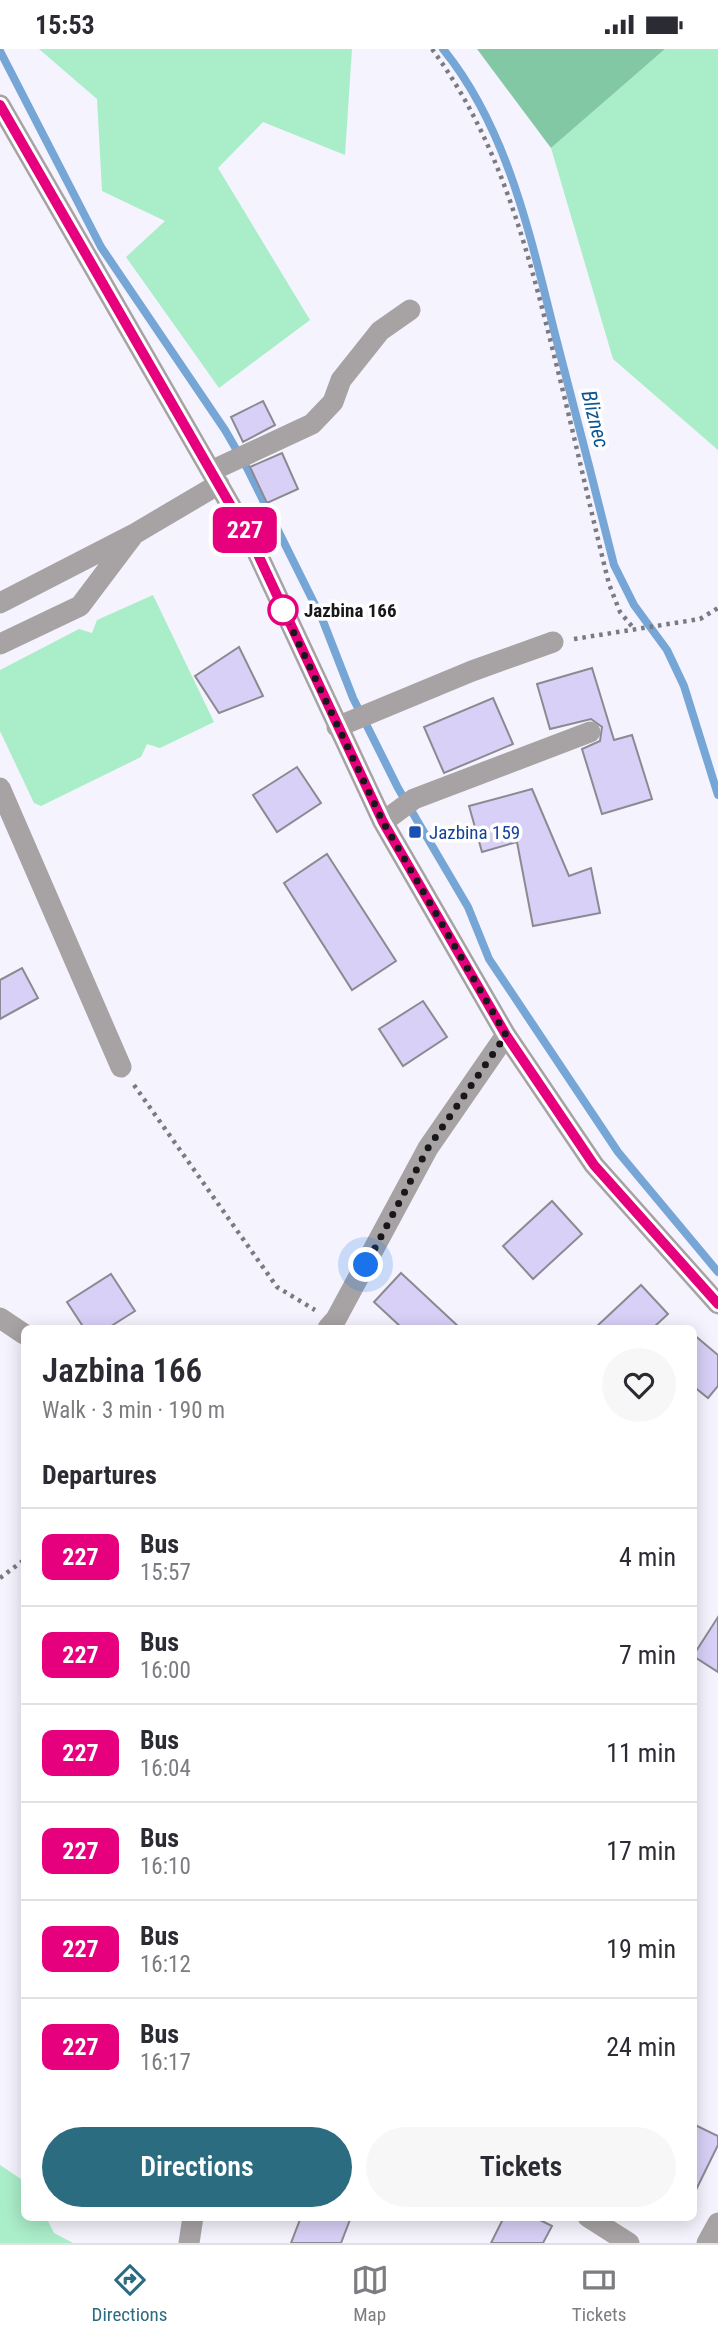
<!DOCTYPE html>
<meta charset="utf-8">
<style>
body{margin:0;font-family:"Roboto Condensed",sans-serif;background:#f7f7f7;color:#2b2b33;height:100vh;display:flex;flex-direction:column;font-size:26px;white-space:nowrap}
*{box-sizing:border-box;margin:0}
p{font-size:23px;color:#7c7c81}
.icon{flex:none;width:38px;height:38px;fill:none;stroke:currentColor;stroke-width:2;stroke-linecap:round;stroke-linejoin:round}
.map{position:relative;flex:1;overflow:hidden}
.sheet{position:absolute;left:21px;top:1276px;width:676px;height:896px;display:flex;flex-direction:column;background:#fff;border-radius:10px;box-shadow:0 4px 18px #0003}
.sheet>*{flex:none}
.badge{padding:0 14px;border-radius:10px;font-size:24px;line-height:46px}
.you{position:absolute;width:35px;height:35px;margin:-18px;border:5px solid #fff;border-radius:50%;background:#1a73e8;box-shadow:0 0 0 10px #1a73e833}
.map>.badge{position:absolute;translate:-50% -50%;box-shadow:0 0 0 4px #fff}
h2{padding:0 21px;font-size:26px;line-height:63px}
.round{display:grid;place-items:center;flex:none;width:74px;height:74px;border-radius:37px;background:#f7f7f7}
.head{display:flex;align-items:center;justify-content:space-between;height:119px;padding:0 21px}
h1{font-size:33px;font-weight:600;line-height:52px}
.primary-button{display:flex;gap:14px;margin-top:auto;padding:14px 21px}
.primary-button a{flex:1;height:80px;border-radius:42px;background:#2c6c80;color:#fff;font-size:28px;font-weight:600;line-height:80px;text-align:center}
.primary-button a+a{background:#f7f7f7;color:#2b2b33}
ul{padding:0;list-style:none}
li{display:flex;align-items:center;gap:21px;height:98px;padding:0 21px;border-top:2px solid #e1e1e2}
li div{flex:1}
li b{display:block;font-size:26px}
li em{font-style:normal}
li .badge{min-width:77px;font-weight:700;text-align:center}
.status{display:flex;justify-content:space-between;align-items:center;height:49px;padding:0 35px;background:#fff;direction:ltr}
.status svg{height:19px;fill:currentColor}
.tabs{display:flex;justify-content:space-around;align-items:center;height:98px;border-top:2px solid #e1e1e2;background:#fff;font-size:19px;color:#7c7c81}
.tabs a{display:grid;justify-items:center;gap:4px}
.tabs .on{color:#2c6c80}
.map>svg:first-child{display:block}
.green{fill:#aaedc9}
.forest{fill:#82c8a4}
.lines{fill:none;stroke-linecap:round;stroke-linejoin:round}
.stream{stroke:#76a6d6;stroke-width:8}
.building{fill:#d8d0f6;stroke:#8b8a92;stroke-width:2}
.path{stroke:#7b7a80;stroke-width:4.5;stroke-dasharray:3.5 5;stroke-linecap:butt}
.minor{stroke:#a7a3a5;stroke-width:21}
.line-casing{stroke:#fff;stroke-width:16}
.line{stroke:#e6007e;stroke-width:10}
.walk{stroke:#18171a;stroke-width:7;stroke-dasharray:0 12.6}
.stop-dot{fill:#fff;stroke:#e6007e;stroke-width:3.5}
.transit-dot{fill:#1a4fb4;stroke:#fff;stroke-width:2.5}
.labels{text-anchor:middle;stroke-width:7;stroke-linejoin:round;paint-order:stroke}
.stop-label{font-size:19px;font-weight:bold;fill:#18171a;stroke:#fff;text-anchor:start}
.transit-label{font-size:19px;fill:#164399;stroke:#fff;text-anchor:start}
.water-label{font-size:21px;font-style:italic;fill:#095691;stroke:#fff}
</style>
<div class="status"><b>15:53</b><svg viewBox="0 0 49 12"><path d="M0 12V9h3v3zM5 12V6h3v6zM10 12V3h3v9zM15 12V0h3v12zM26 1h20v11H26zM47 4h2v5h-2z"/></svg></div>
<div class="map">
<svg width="718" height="2194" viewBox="0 0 718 2194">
<rect width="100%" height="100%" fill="#f5f3fd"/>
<path class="green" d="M39,0H352L345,106L263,73L218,119L310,271L219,339L126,208L165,172L102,142L97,50Z
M665,0H718V401L613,310L551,99Z
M153,546L214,673L160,699L147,695L141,708L41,757L34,754L0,682V621L79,580L92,584L97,571Z
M0,2116L24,2132V2168H46L54,2184L73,2194H0Z"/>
<path class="forest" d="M477,0H665L551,99Z"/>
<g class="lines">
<path class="stream" d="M443,0C509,81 531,191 556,289C576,365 595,440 614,516L634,556L667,601L684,637L718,746
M0,2L101,198L225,381L247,419L323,572L353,649L398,739L468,858L489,910L618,1103L718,1223"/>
</g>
<path class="building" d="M263,352L275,376L243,393L231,368Z
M282,404L298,440L267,454L250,418Z
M239,598L263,647L219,664L195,627Z
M592,619L614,691L632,686L652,750L602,765L582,700L600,692L602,678L591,670L550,680L537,635Z
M493,649L513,695L444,724L424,678Z
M297,718L321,754L277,783L253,746Z
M532,740L569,827L591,819L600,864L533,877L517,793L482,803L469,757Z
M327,805L396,912L352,941L284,834Z
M22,919L38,949L0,970V931Z
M423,952L447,988L403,1017L379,980Z
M552,1152L582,1185L533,1230L503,1197Z
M401,1224L460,1279H402L374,1253Z
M111,1225L135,1262L108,1279H84L67,1253Z
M641,1236L668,1265L653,1279H595Z
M693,1285L718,1306V1337L708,1349L693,1337Z
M718,1568V1623L693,1607Z
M693,2075L718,2087V2096L693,2147Z
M301,2168H351L341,2194H291Z
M504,2168H534L552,2177L543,2194H491Z"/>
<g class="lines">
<path class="path" d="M432,0C502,95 529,206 557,318C575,390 591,463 609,535L620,563L635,581
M574,590L700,570L718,559
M134,1036L277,1238L315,1261
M0,1529L24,1511"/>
<path class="minor" d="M0,56L254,497L383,773L506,986L594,1116L718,1255
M211,422L312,375L333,353L341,331L380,282L410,261
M0,554L136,484L219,435
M0,595L80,557L132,488
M337,678L472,622L553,593
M0,739L121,1018
M383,773L414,750L590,683
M0,1269L24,1285
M328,1279L336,1270L428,1099L506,986
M588,2168L629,2194
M189,2194L193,2168
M707,2194L718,2174"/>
</g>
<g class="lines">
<defs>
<path id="line" d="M0,56L254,497L383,773L506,986L594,1116L718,1255"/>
</defs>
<use href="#line" class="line-casing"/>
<use href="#line" class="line"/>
<path class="walk" d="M283,561L383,773L506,986L428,1099L366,1216"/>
</g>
<circle class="stop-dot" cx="283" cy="561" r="14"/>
<rect class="transit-dot" x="408" y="776" width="14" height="14" rx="3.5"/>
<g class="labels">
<g class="stop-label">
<text x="304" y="568">Jazbina 166</text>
</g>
<g class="transit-label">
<text x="429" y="790">Jazbina 159</text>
</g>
<g class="water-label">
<text transform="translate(595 370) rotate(76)" y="7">Bliznec</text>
</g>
</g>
</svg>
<div class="you" style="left:366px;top:1216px"></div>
<b class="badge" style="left:245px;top:481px;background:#e6007e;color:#fff">227</b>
<section class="sheet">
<div class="head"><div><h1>Jazbina 166</h1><p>Walk · 3 min · 190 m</p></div><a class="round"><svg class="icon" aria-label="heart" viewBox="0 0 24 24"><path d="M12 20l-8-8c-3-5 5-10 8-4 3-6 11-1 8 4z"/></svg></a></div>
<h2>Departures</h2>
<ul>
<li><span class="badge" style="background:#e6007e;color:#fff">227</span><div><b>Bus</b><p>15:57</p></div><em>4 min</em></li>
<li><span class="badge" style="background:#e6007e;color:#fff">227</span><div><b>Bus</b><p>16:00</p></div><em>7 min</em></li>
<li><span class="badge" style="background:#e6007e;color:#fff">227</span><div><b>Bus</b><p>16:04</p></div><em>11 min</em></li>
<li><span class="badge" style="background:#e6007e;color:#fff">227</span><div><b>Bus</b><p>16:10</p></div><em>17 min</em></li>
<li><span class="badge" style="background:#e6007e;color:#fff">227</span><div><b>Bus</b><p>16:12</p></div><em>19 min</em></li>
<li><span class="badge" style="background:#e6007e;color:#fff">227</span><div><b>Bus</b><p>16:17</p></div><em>24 min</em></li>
</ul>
<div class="primary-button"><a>Directions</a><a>Tickets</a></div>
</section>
</div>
<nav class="tabs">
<a class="on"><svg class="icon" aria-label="directions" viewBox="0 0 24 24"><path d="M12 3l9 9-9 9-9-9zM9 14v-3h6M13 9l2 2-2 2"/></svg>Directions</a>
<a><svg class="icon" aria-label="map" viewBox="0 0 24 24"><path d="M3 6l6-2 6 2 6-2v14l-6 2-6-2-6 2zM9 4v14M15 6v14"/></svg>Map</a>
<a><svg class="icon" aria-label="tickets" viewBox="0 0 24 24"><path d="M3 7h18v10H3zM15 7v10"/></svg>Tickets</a>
</nav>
